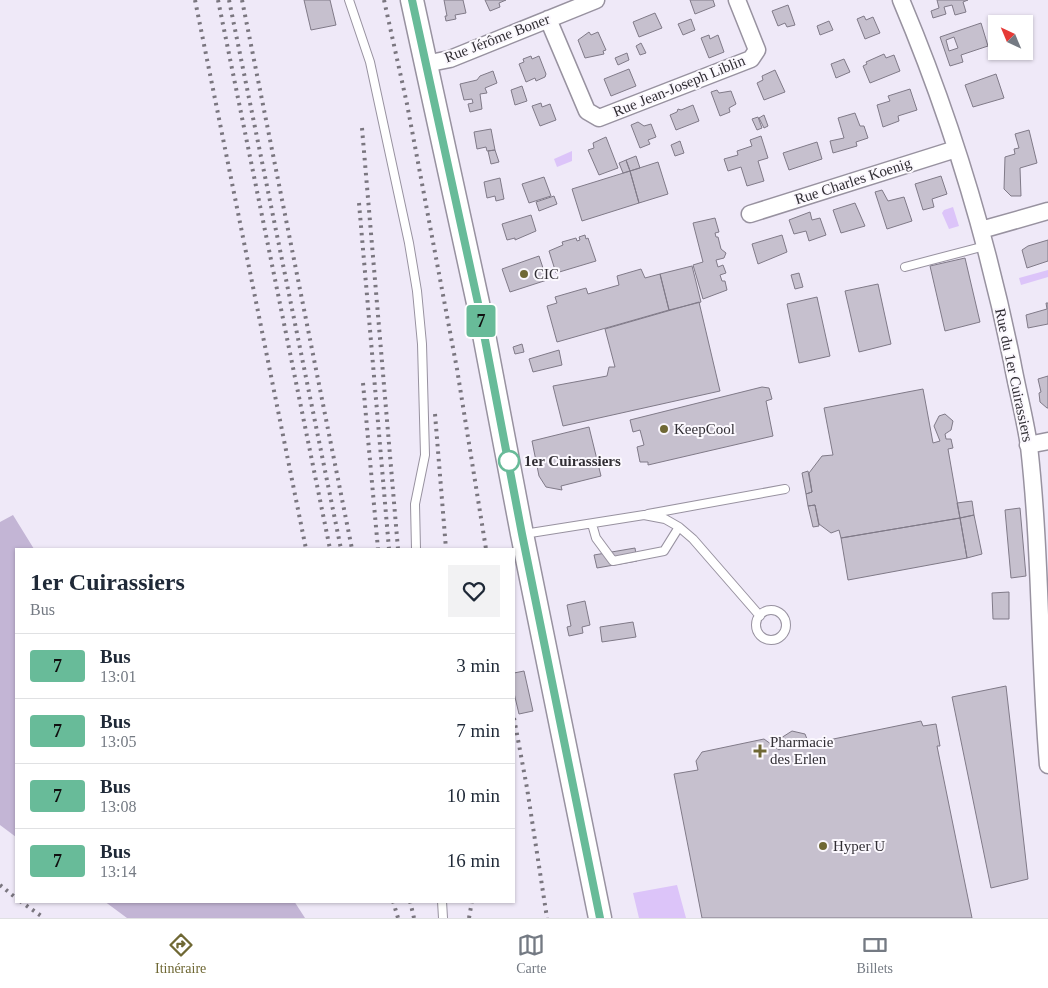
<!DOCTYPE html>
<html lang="fr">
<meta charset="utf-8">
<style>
body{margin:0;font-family:"Times New Roman",serif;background:#f2f2f3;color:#1f2937;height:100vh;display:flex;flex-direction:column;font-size:19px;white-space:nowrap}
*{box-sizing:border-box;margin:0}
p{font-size:16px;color:#747a83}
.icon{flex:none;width:28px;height:28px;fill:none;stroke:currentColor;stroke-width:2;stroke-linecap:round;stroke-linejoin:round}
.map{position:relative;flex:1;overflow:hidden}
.drawer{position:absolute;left:15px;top:548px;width:500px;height:355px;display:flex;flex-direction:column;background:#fff;border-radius:0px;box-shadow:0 1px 4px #0004}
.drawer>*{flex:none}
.badge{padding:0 10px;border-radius:4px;font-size:18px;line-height:32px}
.needle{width:32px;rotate:316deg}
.buttons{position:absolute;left:988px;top:15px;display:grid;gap:10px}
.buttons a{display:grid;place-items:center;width:45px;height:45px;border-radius:0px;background:#fff;box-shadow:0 1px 4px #0004;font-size:25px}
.map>.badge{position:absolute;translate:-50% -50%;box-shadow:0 0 0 2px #fff}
.round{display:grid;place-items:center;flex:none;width:52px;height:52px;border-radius:0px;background:#f2f2f3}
.overview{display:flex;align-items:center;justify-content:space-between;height:85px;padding:0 15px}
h1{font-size:24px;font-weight:700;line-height:38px}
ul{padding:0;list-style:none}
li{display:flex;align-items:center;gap:15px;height:65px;padding:0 15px;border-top:1px solid #e0e1e3}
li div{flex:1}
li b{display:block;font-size:19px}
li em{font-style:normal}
li .badge{min-width:55px;font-weight:700;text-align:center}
.tab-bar{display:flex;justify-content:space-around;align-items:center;height:70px;border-top:1px solid #e0e1e3;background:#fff;font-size:14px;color:#747a83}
.tab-bar a{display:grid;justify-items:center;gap:2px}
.tab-bar .current{color:#6f6834}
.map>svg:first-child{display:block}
.green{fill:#c3b5d5}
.water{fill:#dcc4f9}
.building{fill:#c6c0ce;stroke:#807a88;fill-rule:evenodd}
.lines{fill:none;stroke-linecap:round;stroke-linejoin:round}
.service-casing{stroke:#9892a0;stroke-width:10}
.minor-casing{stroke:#9892a0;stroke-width:19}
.secondary-casing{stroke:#9892a0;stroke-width:25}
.service{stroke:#fff;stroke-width:8}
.minor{stroke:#fff;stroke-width:16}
.secondary{stroke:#fff;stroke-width:22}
.rail{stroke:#7a767f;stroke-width:4;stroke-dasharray:2.5 5;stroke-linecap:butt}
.line-casing{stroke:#fff;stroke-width:11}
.line{stroke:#68bb99;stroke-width:8}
.poi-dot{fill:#6f6834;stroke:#fbf8fe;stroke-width:2}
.stop-dot{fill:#fff;stroke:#68bb99;stroke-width:2.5}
.labels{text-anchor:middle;stroke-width:4;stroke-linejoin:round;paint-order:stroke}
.street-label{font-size:15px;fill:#312e34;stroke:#fbf8fe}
.poi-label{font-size:15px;fill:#312e34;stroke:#fbf8fe;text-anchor:start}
.stop-label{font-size:15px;font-weight:bold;fill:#312e34;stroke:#fbf8fe;text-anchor:start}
</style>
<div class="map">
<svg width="1048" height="918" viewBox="0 0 1048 918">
<rect width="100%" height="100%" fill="#efe9f8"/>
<path class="green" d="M13,515L34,549H16V837L0,825V522Z
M104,901H294L305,918H127Z"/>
<path class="water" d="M572,151V161L557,167L554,159Z
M953,207L959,226L949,229L942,213L944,210Z
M1048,270V277L1021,285L1019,278Z
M677,885L686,918H639L633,893Z"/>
<path class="building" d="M304,0H330L336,25L311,30Z
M444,0H463L466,13L455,15L456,19L446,21L445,16H447Z
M485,0H506L499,3L500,7L490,11Z
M690,0H713L715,6L695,14Z
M937,0H968L963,2L966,12L955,15L952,5L944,7L946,14L933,18L931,11L939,8Z
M788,5L795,25L787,27L785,23L778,26L772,11Z
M655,13L662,28L639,37L633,22Z
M864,16L866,20L873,17L880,33L865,39L857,19Z
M691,19L695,30L683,35L678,24Z
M829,21L833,30L820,35L817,26Z
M981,23L988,46L961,55L963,62L950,66L940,37ZM954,37L958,48L949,51L946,40Z
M589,32L591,35L598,32L606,50L603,51L604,54L585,58L578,40Z
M709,35L710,39L718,35L724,52L709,58L701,38Z
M641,43L646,53L640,55L636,46Z
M627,53L629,60L618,65L615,58Z
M884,54L886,58L894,55L900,71L870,83L863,66L867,64L866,62Z
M531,56L532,59L539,56L546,74L545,77L536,81L535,78L526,82L519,64L524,62L523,59Z
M844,59L850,72L836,78L831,64Z
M629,69L636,86L611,96L604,79Z
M775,70L785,92L764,100L757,83L763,80L762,76Z
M493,71L497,83L485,88L487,93L480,94L482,109L470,112L468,104L473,103L472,99L464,100L460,84L477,80L480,76Z
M996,74L1004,98L973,107L965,85Z
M522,86L527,101L515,105L511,90Z
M910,89L917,110L898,116L899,121L883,127L877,105L890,101L888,96Z
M717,90L719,93L731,91L736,104L729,108L730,112L720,116L711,92Z
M541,103L542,107L550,104L556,120L540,126L532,106Z
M693,105L699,121L676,130L670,115L677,112L678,109L681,110Z
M855,113L860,126H864L868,138L856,142L857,146L833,153L830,141L844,138L838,118Z
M764,115L768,126L764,128L759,118Z
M758,117L762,128L757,130L752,119Z
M638,122L644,126L651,124L656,137L648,140L650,144L640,148L631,125Z
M491,129L495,150L487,151L486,147L477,149L474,132Z
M1029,130L1037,163L1020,168L1021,196H1011L1004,189L1005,157L1015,154L1014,149L1019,148L1015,134Z
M761,136L768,158L758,161L764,181L747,186L741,167L728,171L724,159L738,155L737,151L752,146L750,140Z
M606,137L618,168L599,175L588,150L594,148L593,143Z
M680,141L684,153L675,156L671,145Z
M817,142L822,159L789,170L783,153Z
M495,150L499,162L491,164L488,151Z
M636,156L640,168L630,171L626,160Z
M626,160L630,171L623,173L619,163Z
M658,162L668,194L639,203L630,171Z
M630,171L639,203L582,221L572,189Z
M941,176L947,194L932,199L934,207L923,210L915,184Z
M544,177L551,196L529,203L522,184Z
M500,178L504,199L496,201L495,196L487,198L484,182Z
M882,190L888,201L904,197L912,221L887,229L875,192Z
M554,196L557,204L539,211L536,202Z
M855,203L865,226L841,233L833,210Z
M810,212L812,220L820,218L826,235L809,241L806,231L794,234L789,220Z
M531,215L536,231L515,240V238L507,240L502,224Z
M715,218L719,232L715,233L716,237H718L721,249L726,253L724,258L716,260L718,267L723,265L726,273L720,275L722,281H725L727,290L703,299L693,265L703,262L693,223Z
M585,235L586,239L588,238L596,261L556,273L549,251L563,245L562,242L576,238L577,241L580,240L579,237Z
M782,235L787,252L758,264L752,244Z
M1048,240V261L1027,268L1022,250L1028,246Z
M539,256L547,280L510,292L502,269Z
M965,258L980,322L945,331L930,266Z
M692,266L701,302L669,310L660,274Z
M641,269L645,278L660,274L669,310L557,342L547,306L557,303L555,297L586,288L588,294L619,285L617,276Z
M799,273L803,287L795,289L791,275Z
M878,284L891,344L859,352L845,291Z
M817,297L830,356L799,363L787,304Z
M699,302L720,391L563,426L553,386L607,376L609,367H615L605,329Z
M1046,303H1048V324L1028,328L1026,315L1047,309Z
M522,344L524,352L515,354L513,347Z
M559,350L562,365L533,372L529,359Z
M1048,376V408H1047L1040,402L1039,393L1041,392L1038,379Z
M762,387L769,388L772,399L766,401L773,436L648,465V462H640L637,447L644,445L640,430L633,432L630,420Z
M923,389L933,443L940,441L934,426L939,416L945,414L953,421L951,430L945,434L946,439H951L953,448L948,449L960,518L841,538L839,530L831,533L819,524L815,505L808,506L806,494L812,492L809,473L822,456L833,455L824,408Z
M589,427L601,476L561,486L562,490L546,487L539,476L532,441Z
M808,471L812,492L806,494L802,473Z
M972,501L974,515L960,518L957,503Z
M815,505L819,526L813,527L808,506Z
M1020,508L1026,576L1011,578L1005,510Z
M974,515L982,554L967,558L960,518Z
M960,518L967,558L848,580L841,538Z
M635,548L637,561L597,568L594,555Z
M1009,592V619H993L992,593Z
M585,601L590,625L582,627L583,633L569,636L567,627L571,626L567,605Z
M633,622L636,637L602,642L600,627Z
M524,671L533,711L519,714L514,693V673Z
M1006,686L1028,879L991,888L952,697Z
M921,721L923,726L936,724L940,746H937L972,918H702L674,774L698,770L696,761L702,752L764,739L779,750L782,748L781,738L792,731L805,734L809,744Z"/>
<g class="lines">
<defs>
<path id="service" d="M349,0L370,62L409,243L417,291L422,344L425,455L415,504L416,549
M905,267L985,246
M648,514L785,489
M592,524L596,538L613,561L664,551L679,527
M524,534L644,515L665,519L679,527L693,539L760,616
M756 625a15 15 0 1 1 30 0a15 15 0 1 1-30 0Z
M442,901L443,918"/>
<path id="minor" d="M901,0C950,116 987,238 1012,361C1017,389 1025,418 1029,446C1041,552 1039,659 1048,765
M548,19L587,111L599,118L751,59L757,50L737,0
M425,64L450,59L596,0
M750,214L956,149
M981,230L1048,211
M1028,445L1048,441"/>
<path id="secondary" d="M412,0L478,303L522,534L600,918"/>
</defs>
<use href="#service" class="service-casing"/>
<use href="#minor" class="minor-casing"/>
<use href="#secondary" class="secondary-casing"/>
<use href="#service" class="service"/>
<use href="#minor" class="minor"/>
<use href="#secondary" class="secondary"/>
<path class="rail" d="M195,0L306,549
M218,0L330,549
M229,0L341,549
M242,0L352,549
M384,0L407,104L457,369L486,549
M362,128L398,549
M359,203L389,549
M363,383L378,549
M435,414L446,549
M514,718L527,788L547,918
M0,885L16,898
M20,901L44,918
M393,901L398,918
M410,901L414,918
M469,918L472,901"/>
</g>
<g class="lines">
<defs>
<path id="line" d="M412,0L478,303L522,534L600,918"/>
</defs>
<use href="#line" class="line-casing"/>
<use href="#line" class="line"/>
</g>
<g class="poi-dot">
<circle cx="524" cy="274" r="5"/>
<circle cx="664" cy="429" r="5"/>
<path d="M757.5 743.5h5v5h5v5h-5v5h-5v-5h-5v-5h5z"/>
<circle cx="823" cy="846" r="5"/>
</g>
<circle class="stop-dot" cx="509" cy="461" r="10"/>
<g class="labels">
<g class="street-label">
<text transform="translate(497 38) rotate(-21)" y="5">Rue Jérôme Boner</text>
<text transform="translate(679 86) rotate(-22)" y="5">Rue Jean-Joseph Liblin</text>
<text transform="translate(853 181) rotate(-18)" y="5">Rue Charles Koenig</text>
<text transform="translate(1014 375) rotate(78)" y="5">Rue du 1er Cuirassiers</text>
</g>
<g class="poi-label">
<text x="534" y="279">CIC</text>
<text x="674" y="434">KeepCool</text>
<text x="770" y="747">Pharmacie<tspan x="770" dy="17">des Erlen</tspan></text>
<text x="833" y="851">Hyper U</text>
</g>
<g class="stop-label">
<text x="524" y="466">1er Cuirassiers</text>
</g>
</g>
</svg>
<div class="buttons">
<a><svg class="needle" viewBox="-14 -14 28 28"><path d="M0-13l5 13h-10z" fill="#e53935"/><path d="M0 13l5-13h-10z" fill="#747a83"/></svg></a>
</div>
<b class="badge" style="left:481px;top:321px;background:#68bb99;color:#111">7</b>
<section class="drawer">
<div class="overview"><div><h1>1er Cuirassiers</h1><p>Bus</p></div><a class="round"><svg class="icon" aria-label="heart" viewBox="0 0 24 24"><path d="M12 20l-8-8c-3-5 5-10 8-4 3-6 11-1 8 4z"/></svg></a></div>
<ul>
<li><span class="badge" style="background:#68bb99;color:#111">7</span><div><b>Bus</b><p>13:01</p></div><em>3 min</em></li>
<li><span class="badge" style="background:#68bb99;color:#111">7</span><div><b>Bus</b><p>13:05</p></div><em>7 min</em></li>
<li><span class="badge" style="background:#68bb99;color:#111">7</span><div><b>Bus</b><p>13:08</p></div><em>10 min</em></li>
<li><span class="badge" style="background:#68bb99;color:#111">7</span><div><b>Bus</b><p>13:14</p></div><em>16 min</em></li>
</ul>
</section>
</div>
<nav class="tab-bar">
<a class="current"><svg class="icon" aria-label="directions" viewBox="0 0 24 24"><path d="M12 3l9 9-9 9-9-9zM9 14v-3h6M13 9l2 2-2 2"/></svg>Itinéraire</a>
<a><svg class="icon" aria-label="map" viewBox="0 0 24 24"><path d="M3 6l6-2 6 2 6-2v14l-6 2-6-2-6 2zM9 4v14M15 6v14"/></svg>Carte</a>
<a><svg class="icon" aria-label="tickets" viewBox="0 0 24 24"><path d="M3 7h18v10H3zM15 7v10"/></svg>Billets</a>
</nav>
